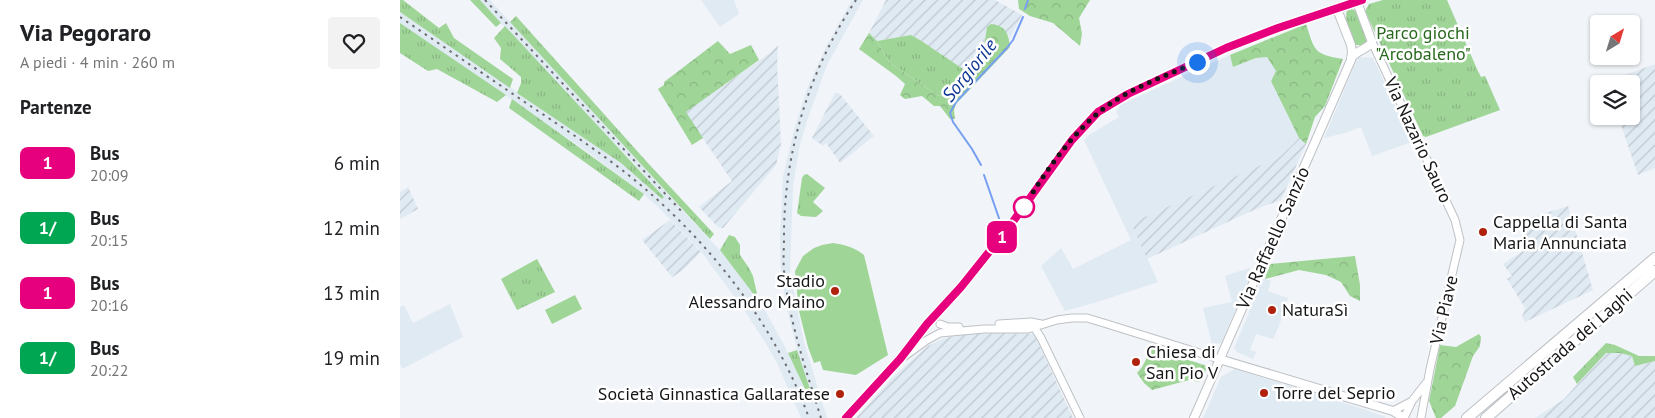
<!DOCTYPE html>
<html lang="it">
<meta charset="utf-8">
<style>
body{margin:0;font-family:"PT Sans",sans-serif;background:#f2f2f2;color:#202124;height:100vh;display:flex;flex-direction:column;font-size:19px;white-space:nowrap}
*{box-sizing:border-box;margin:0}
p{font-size:16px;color:#757577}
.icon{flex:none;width:28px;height:28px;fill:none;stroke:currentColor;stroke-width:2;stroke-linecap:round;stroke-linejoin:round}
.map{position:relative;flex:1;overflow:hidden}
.drawer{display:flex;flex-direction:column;background:#fff;width:400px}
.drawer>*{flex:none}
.badge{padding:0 10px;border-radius:8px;font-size:18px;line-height:32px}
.needle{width:32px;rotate:38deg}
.fabs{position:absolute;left:1190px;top:15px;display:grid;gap:10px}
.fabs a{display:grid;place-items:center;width:50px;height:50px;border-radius:5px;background:#fff;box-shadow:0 1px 4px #0004;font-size:25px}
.you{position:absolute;width:25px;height:25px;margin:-12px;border:4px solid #fff;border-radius:50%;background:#1a73e8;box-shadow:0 0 0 8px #1a73e833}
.map>.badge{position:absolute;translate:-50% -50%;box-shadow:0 0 0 2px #fff}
h2{padding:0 20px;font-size:19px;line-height:45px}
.round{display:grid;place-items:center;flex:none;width:52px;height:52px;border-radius:5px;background:#f2f2f2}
.head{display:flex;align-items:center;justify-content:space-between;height:85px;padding:0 20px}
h1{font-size:24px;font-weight:600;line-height:38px}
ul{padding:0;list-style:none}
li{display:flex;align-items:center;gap:15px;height:65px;padding:0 20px}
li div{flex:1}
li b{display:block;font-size:19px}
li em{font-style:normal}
li .badge{min-width:55px;font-weight:700;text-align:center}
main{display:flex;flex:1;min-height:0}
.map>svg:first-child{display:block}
.built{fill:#e0eaf3}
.industrial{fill:url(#industrial-furrows)}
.grass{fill:url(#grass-tufts)}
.forest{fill:url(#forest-crowns)}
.pitch{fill:#a0d598}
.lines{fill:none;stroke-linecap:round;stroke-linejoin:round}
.stream{stroke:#769ff2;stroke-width:2}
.tertiary-casing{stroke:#bec1c5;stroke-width:9}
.secondary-casing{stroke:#bec1c5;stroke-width:10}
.motorway-casing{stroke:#bec1c5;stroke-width:12}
.tertiary{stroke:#fff;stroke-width:7}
.secondary{stroke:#fff;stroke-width:8}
.motorway{stroke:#fff;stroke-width:10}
.rail{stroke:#6c6d70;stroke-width:2;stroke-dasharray:2.5 5;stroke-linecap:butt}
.line-casing{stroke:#fff;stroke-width:11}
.line{stroke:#e6007e;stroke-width:8}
.walk{stroke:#141517;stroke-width:5;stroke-dasharray:0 9}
.stop-dot{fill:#fff;stroke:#e6007e;stroke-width:2.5}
.poi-dot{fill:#b0220d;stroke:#fff;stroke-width:2}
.labels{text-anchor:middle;stroke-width:5;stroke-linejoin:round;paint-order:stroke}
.park-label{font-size:18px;fill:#27681c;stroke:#fff}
.street-label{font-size:18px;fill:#141517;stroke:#fff}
.poi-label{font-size:18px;fill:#141517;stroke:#fff;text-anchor:start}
.water-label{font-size:19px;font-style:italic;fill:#103896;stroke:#fff}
</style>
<main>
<section class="drawer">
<div class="head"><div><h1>Via Pegoraro</h1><p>A piedi · 4 min · 260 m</p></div><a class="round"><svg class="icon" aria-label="heart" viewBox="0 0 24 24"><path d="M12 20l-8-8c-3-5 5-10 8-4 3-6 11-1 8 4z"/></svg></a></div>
<h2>Partenze</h2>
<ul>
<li><span class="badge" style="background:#e6007e;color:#fff">1</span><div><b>Bus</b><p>20:09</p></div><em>6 min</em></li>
<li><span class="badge" style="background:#00a651;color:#fff">1/</span><div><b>Bus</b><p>20:15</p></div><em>12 min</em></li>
<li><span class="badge" style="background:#e6007e;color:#fff">1</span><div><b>Bus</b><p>20:16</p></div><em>13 min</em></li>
<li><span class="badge" style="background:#00a651;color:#fff">1/</span><div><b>Bus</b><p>20:22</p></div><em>19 min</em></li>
</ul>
</section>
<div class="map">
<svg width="1255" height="418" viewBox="0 0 1255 418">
<defs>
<pattern id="industrial-furrows" width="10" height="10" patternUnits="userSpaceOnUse" patternTransform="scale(1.25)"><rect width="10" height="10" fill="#e0eaf3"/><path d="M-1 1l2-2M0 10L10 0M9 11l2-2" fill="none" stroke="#bfc8d0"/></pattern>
<pattern id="grass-tufts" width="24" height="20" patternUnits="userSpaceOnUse" patternTransform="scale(1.25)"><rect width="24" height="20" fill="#a0d598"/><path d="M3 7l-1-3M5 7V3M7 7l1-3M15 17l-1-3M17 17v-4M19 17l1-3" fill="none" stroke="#89b682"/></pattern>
<pattern id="forest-crowns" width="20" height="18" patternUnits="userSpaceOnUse" patternTransform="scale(1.25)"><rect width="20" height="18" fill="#a0d598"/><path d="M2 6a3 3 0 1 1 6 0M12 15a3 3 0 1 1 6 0" fill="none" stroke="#89b682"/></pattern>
</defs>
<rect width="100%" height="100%" fill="#f1f4f8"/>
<path class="built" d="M80,0H90L324,255L362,305L385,347L406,391L410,389L399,356L386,306L381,269L380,239L383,177L394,130L407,89L427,45L452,0H463L427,65L409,115L400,144L393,187L390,273L404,342L427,418H401L378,365L365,342L342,307L300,250L257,206L239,190L185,150L0,23V12L221,163L262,199L264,197L227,156L186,115Z
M301,0H334L339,14L320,27Z
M830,55L834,67L856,58L866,56L876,71L871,81L899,138L881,156L731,223L758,282L694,303L665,311L641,266L661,248L673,269L731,240L684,140L689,135L719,117L716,112L720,105Z
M958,57L973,58L1012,142L972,156L961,127L945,133L924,138Z
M849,268L852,271L821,343L812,344L803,308L832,302L825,276Z
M863,278L871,281L868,291L888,298L879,326L873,339L856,334L850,350L856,352L853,359L837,352L834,348L848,315L856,293Z
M50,304L63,337L2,369L0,364V307L4,305L13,323Z
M835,369L957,407L986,417L984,418H803L821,377Z"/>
<path class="industrial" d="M486,0H595L622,15L609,40V35L591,24L587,27L583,53L566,71L520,40L511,35L477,41L469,33Z
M378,45L377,64L381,144L376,165L323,228L318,227L299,207L332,181L285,112L370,53Z
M1255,64V168L1238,175L1218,116H1231V84H1207L1206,82Z
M435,93H439L474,136L440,163L426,143L423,146L412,138Z
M899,138L906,144L881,200L856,209L747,259L731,223L881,156Z
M8,187L18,209L0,219V192Z
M1168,206L1193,290L1125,322L1122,317L1125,308L1107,279L1112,276L1103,264L1129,247L1121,221Z
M270,220L301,252L282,271L272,277L242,240Z
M597,333L634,334L673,418H456L494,376L528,346L540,340L556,335Z
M1206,353H1220L1233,356L1235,366L1255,361V418H1135L1163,400Z"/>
<path class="grass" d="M0,0H3L39,28L46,23L54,38L113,79L110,88L0,12Z
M70,0H80L101,23L96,27Z
M983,0H1047L1077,69L1081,77L1085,76L1100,110L1026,137L1023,136L965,11L969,4Z
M952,9C963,13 966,31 969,42L962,45H955C949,35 944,21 947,10Z
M116,16L247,162L314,234L310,239L110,22Z
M0,23L106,95L97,102L37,69L28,71L0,53Z
M105,26L264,197L262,199L221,163L117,93L121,83V77L100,59L101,48L94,38Z
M511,35L520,40L566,71L543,96L537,95L489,62L477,41Z
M112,99L244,194L239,201L109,108Z
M407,174L425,188L413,202L423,211L416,217L401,216L397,213L402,178L404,175Z
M329,235L335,237L340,245V255L349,268L353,276L358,298V300L320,250Z
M137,259L155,292L117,310L101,279Z
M397,350L410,389L406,391L388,353Z"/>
<path class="forest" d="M618,0H690L679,18L682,34L680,46L653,23L630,16L619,9Z
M591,24C605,25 609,34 610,47L556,104L554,110L555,119H550L540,106H534L522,96L505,99L500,95L505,84L496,76L459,49L469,33L477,41L489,62L537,95L543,96L583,53L587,27Z
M906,24C915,51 913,54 943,59L925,106L915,117L906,144L899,138L871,81L876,71L867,57L856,58L833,67L830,55Z
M318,41L330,54L351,45L359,60L286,112L303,138L292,145L258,89L264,85V82Z
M955,256L960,285V301L950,296L941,282L926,275L899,270L865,279L869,264Z
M1079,334L1081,337L1080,346L1073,356L1055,406L1041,418H1036L1029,401L1040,345L1056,347Z
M1206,343L1215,345L1239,356H1255V361L1235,366L1232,356L1220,353H1206L1177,384L1173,377Z
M752,348L807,366L803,379L799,382L789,380L752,390L744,383L737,373L742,367Z"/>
<path class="pitch" d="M1061,47L1069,63L1045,76L1036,59Z
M433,243C445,245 454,247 464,255L488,355L456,375L423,370L420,361L414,363L408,347L399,311L395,271L403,256L414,248L422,245Z
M175,295L182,309L152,324L145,310Z"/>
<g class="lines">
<path class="stream" d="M625,9L628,0
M581,165L572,149L553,122L550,113L556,102L606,49L613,40L623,17
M584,175L601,224"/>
<defs>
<path id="tertiary" d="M972,42L1055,220L1060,240L1030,369L1021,418
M540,324L548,327H559
M599,324L631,322L641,324
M634,327L641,338L680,418
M505,356L527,340L540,333L584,329H628L657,320L672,318H687L707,324L819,359
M993,411L1012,401
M446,418L500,359L527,324L561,287L616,218L672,140L698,112L724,96L811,55L868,32L937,9
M1004,418L1012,401L1026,383"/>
<path id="secondary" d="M951,58C957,50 968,49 972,42L957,2
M819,359L993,411L1004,418
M794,418L951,60L952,52L951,45L937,9L962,0"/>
<path id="motorway" d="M1067,418L1255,258
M1086,418L1255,271"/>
</defs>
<use href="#tertiary" class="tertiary-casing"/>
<use href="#secondary" class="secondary-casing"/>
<use href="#motorway" class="motorway-casing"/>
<use href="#tertiary" class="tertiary"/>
<use href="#secondary" class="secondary"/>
<use href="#motorway" class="motorway"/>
<path class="rail" d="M85,0L284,214
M0,17C44,47 88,77 132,107C172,134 214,161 251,194C319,254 378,332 409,418
M421,418C406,370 389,321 384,271C383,259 384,248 384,236C384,152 409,70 456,0"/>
</g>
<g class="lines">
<defs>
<path id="line" d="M446,418L500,359L527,324L561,287L609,227L672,140L698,112L728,94L826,48L878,28L962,0"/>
</defs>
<use href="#line" class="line-casing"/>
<use href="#line" class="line"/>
<path class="walk" d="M624,207C643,174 678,125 710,104C736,86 768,75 797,62"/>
</g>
<circle class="stop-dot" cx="624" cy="207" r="10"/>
<g class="poi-dot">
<circle cx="1083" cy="232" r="5"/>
<circle cx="435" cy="291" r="5"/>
<circle cx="872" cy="310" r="5"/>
<circle cx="736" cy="362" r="5"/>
<circle cx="864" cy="393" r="5"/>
<circle cx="440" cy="394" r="5"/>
</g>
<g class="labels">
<g class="park-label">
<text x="1023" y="39">Parco giochi<tspan x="1023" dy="21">"Arcobaleno"</tspan></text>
</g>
<g class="street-label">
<text transform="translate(1018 140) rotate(65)" y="6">Via Nazario Sauro</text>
<text transform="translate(873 238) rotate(-66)" y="6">Via Raffaello Sanzio</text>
<text transform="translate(1044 310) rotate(-77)" y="6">Via Piave</text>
<text transform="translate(1170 344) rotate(-41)" y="6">Autostrada dei Laghi</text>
</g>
<g class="poi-label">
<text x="1093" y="228">Cappella di Santa<tspan x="1093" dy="21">Maria Annunciata</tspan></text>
<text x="425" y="287" text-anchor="end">Stadio<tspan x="425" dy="21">Alessandro Maino</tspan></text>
<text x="882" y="316">NaturaSì</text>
<text x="746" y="358">Chiesa di<tspan x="746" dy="21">San Pio V</tspan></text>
<text x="874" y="399">Torre del Seprio</text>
<text x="430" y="400" text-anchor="end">Società Ginnastica Gallaratese</text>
</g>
<g class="water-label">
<text transform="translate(569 70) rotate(-51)" y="7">Sorgiorile</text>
</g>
</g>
</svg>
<div class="fabs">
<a><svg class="needle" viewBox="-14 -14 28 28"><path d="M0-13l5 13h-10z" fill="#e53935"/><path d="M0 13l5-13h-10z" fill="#757577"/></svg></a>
<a><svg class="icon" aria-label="layers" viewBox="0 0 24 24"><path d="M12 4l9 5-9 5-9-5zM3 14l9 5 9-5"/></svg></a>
</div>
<div class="you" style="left:797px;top:62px"></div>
<b class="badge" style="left:602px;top:237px;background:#e6007e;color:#fff">1</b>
</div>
</main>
